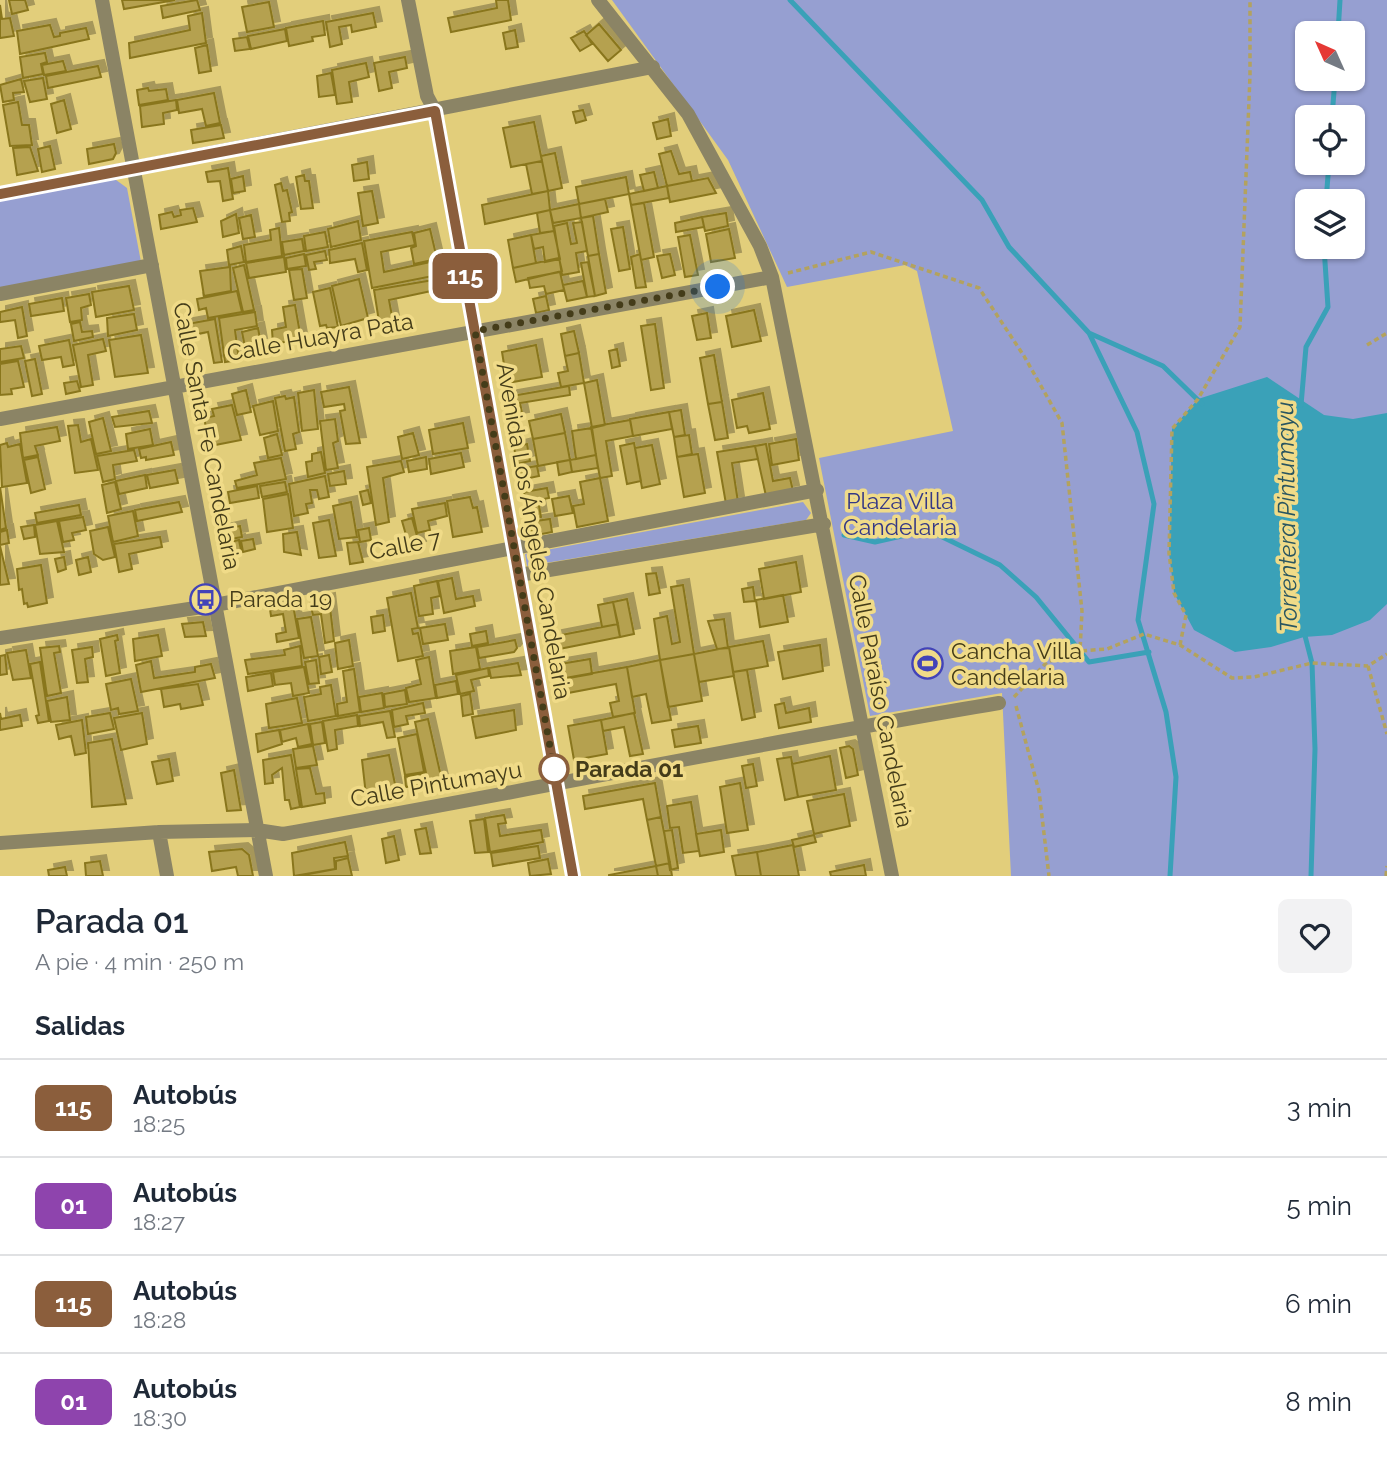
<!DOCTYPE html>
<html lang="es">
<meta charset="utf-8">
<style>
body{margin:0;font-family:Raleway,sans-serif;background:#f2f2f3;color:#1f2937;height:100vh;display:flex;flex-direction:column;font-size:26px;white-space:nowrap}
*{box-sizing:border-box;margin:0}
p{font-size:23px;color:#747a83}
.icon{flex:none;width:38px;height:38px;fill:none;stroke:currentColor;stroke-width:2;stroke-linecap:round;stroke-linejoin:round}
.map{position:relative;height:876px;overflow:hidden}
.panel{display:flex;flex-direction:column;background:#fff;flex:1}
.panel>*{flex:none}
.badge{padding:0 14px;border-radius:10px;font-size:24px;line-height:46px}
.needle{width:46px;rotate:315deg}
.buttons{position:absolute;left:1295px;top:21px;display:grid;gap:14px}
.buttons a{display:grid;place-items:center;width:70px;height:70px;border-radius:10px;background:#fff;box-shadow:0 2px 5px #0004;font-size:35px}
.you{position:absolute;width:35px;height:35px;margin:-18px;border:5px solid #fff;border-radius:50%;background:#1a73e8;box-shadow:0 0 0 10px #1a73e833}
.map>.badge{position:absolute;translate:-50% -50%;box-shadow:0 0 0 4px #fff}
h2{padding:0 35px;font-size:26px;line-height:63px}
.round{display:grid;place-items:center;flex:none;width:74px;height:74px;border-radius:10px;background:#f2f2f3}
.summary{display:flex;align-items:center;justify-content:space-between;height:119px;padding:0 35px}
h1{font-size:33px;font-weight:600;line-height:52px}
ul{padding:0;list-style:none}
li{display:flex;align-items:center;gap:21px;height:98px;padding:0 35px;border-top:2px solid #e0e1e3}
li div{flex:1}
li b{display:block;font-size:26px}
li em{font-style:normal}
li .badge{min-width:77px;font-weight:700;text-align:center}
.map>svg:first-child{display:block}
.green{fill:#969fd1;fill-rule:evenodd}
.water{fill:#3aa1b8}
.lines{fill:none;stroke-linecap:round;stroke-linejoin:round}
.stream{stroke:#3aa1b8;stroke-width:5}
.building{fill:#b5a14f;stroke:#89761e;stroke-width:2;filter:url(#shadow)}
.path{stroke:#b3a25e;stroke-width:3.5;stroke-dasharray:5 3.5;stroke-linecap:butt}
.minor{stroke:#8b8465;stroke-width:14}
.line-casing{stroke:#fff;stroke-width:16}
.line{stroke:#8b5e3c;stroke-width:10}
.walk{stroke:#443c19;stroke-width:7;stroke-dasharray:0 12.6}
.stop-dot{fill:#fff;stroke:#8b5e3c;stroke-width:3.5}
.labels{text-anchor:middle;stroke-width:7;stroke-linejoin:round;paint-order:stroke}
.street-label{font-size:23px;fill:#443c19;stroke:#f0db88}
.park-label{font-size:23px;fill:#343886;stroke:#f0db88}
.poi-label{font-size:23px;fill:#443c19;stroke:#f0db88;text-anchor:start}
.stop-label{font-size:23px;font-weight:bold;fill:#443c19;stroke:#f0db88;text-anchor:start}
.water-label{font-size:24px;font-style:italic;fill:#295560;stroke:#f0db88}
</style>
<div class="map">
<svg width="1387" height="876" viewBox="0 0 1387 876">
<defs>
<filter id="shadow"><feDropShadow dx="6" dy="-6" stdDeviation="0" flood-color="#0004"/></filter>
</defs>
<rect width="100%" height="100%" fill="#e2ce7b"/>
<path class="green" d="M612,0H1387V876H1011L1002,693L870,716L819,458L953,431L917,271L905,265L787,287L728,160ZM1307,33H1353V79H1307ZM1307,117H1353V163H1307ZM1307,201H1353V247H1307Z
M112,177L127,188L141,262L0,288V199Z
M803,502L811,513L806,520L527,566L525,554Z"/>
<path class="water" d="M1267,377L1324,415L1353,419L1387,413V604L1370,620L1332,635L1304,637L1271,647L1235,652L1194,630L1174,593L1169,553L1172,429L1198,399Z"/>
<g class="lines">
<path class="stream" d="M790,0L982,200L1009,247L1089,333L1163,366L1202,404
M1338,33L1340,0
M1332,117L1335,79
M1326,201L1329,163
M1089,333L1137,432L1154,504L1138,620L1166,712L1176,777L1170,876
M1301,405L1306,347L1328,307L1324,247
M844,535L875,542L928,530L1000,565L1036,597L1089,662L1149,652
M1304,632L1312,663L1315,749L1311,876"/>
</g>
<path class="building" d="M9,0H25L28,10L12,14Z
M122,0H175L124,9Z
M197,0L200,10L163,18L161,6Z
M496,0H508L511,20L451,32L448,18L497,8Z
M269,2L274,27L247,32L242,7Z
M0,5L2,19L10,18L14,36L0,38Z
M202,13L206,43L130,58L129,43L190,30L188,16Z
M373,13L376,27L352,32L351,25L339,27L342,44L330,47L326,22Z
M323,21L325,35L312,37L313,41L289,46L286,28Z
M599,24L621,50L608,61L586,35Z
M50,25L54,37L60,36V33L86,28L89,39L20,54L17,31Z
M285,29L287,41L251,49L248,36Z
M515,30L518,47L506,49L503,33Z
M584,31L592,44L580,51L571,38Z
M247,37L250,49L235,51L233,39Z
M207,45L211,71L199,73L195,48Z
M45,53L47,62L41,64L43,74L23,78L20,57Z
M405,57L407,68L389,72L392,88L379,91L374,63Z
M63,61L66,71L44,75L42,65Z
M366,63L369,77L349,82L352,102L337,104L332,70Z
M98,66L101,77L48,88L46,76Z
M331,73L335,95L319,97L317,76Z
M43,78L47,99L30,102L24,81Z
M21,79L24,92L13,93L14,100L3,102L0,85Z
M148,88L149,91L166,89L168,100L139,105L137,90Z
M214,93L220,123L206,126L202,109L179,113L177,100Z
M64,100L71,129L57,133L51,104Z
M176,100L177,110L163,113L164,124L142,127L140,106Z
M18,102L22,125H29L32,145L10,146L3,105Z
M583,110L586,120L576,123L573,112Z
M668,119L671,136L657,139L653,123Z
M534,122L542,161L511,167L503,128Z
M221,125L224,138L193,143L191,130Z
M114,144L116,153L113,159L89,164L87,149Z
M50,146L55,169L42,172L38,149Z
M30,147L38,171L17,175L13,148Z
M671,151L679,174L690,172L692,181L667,186L659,154Z
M555,153L562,188L548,191L541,156Z
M542,161L548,191L532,194L526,164Z
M367,162L369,179L354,181L352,165Z
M228,168L233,199L223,201L220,181L208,182L206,172Z
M654,172L658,188L644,191L640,175Z
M304,175L305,181H309L313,208L301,209L296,177Z
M243,176L245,191L233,193L231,179Z
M626,177L629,194L579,204L576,187Z
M708,178L716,193L670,202L667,186Z
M281,183L283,191L287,190L292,212L289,213L290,221L282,222L275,185Z
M667,186L669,198L631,205L629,194Z
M372,191L378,223L363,226L358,193Z
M548,191L550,210L485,224L482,205Z
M605,199L608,212L581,218L579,204Z
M644,203L654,257L641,260L631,205Z
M579,204L581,218L553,223L550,210Z
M193,208L197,222L161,229L159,215L172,212L174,217L181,215L180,210Z
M550,210L554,231L540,233L537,213Z
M726,213L728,226L705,231L702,217Z
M236,214L239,233L223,237L221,221Z
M251,215L255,237L243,239L239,218Z
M593,216L599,254L588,256L581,218Z
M702,217L704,227L676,232L675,223Z
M358,221L361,240L331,247L328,229Z
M582,222L587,251L576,253L579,272L562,275L554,226L567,223L571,244L577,243L573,223Z
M623,227L630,269L619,271L611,229Z
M279,228L282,256L246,262L244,245L271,240L270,230Z
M430,229L437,259L414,264L411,248L416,246L414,233Z
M729,229L735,258L711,262L706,234Z
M554,231L560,259L545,262L543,247L534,249L531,235Z
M325,232L328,247L306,251L304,236Z
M412,232L415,245L381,252L384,272L435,261L438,275L372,288L364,241Z
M531,235L536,263L513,268L508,240Z
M690,235L698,275L685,277L678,237Z
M302,239L304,251L284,255L282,242Z
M362,243L367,270L358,272L355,259L330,263L329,250Z
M241,246L244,262L229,265L227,250Z
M325,251L327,260L314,262L316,269L309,270L306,255Z
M304,254L306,266L287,269L286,258Z
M599,254L606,293L595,296L588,256Z
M640,254L646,287L636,288L631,257Z
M670,254L675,275L662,278L657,256Z
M284,257L286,272L249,278L246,263Z
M559,258L562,271L516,282L513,268Z
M588,262L595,296L587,297L581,263Z
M244,265L254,310L243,312L233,268Z
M230,267L231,291L204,296L200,271Z
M302,269L307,298L294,300L289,270Z
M560,272L564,290L546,294L544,286L530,288L528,278Z
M445,278L448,296L437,299L436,290L389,300L394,327L380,328L374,290Z
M359,279L368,318L341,326L332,286Z
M583,281L587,297L567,301L563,285Z
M129,286L134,310L96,317L92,292Z
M330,288L338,327L327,328L326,325L320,326L313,292Z
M237,291L242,312L208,318L206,308L199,310L197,299Z
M89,294L91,305L81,308L82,320L70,322L66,298Z
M546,296L549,310L536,313L533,299Z
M62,298L64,311L31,316L29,304Z
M295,305L301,339L273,344L272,330L286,327L283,307Z
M22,307L27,336L18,338L15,320L0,322V312Z
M754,310L761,341L732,347L726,316Z
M255,312L257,326L235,330L239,360L225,362L219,318Z
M707,313L711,338L697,340L692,316Z
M134,314L137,330L108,336L107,318Z
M215,319L222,362L214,363L208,332L197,334L198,339L185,342L182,325Z
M80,322L82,332L92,331L93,337L74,341L71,324Z
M655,324L664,388L651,390L641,326Z
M258,328L261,344L245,347L242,332Z
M574,331L579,353L565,356L561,334Z
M141,335L148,373L115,377L109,340Z
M103,339L106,351L88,355L93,385L81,387L73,345Z
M69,340L74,365L63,367L61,357L42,360L39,346Z
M536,345L542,377L507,383L502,352Z
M21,346L24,358L0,362V349Z
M617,349L620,366L612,368L609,351Z
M579,353L584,383L561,387L558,373L568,371L565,356Z
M714,355L722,402L708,404L700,358Z
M35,359L42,394L32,396L25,361Z
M18,361L24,387L11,389L12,394L0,395V364Z
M597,380L605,425L592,428L584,383Z
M77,381L80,391L66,394L64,383Z
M569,386L570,395L520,403L523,418L510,420L506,397Z
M349,387L360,443L346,444L340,411L345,410L344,404L324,407L321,392Z
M246,390L251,412L237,415L232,394Z
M314,390L318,429L302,431L298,393Z
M763,393L770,429L749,433L747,426L737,428L732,400Z
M285,396L286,399L294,397L299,432L293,434L296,449L285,451L275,398Z
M273,401L278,431L260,435L253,406Z
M722,402L728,438L715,440L708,404Z
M232,405L241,440L210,446L204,418L214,416L212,409Z
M681,410L685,435L674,437L669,412Z
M149,411L152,423L115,427L112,417Z
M669,412L672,429L633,436L630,419Z
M561,414L565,433L533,439L529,421Z
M103,418L111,451L96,454L89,422Z
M335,419L338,441L333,443L338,468L326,470L320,421Z
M630,420L633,436L606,441L612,476L600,478L591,427Z
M463,423L468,448L433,454L429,430Z
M78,425L81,442L91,439L98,470L75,473L68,426Z
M57,427L60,441L35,446L38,455L23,458L20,433Z
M592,428L596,455L576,459L572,431Z
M150,429L153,445L128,449L126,434Z
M413,433L419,455L402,459L398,437Z
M565,433L570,460L538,466L533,439Z
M277,434L282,455L268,458L264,438Z
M689,435L692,454L677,457L674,437Z
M796,439L799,460L772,465L769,444Z
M171,442L174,455L146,460V457L141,458L139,449Z
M7,443L8,447L20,444L27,483L2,487L0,445Z
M634,443L641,481L627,484L620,446Z
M527,444L530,461L517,464L514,447Z
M766,444L773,481L790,478L793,491L766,496L755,446Z
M652,445L660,484L642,488L635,448Z
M755,446L758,459L732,463L738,502L726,504L717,452Z
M134,450L137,461L113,465L115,479L103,482L97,456Z
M321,452L325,473L308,477L306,462L312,461V454Z
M461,453L464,467L431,474L429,459Z
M698,454L705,493L684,497L677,457Z
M596,455L598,468L572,472L570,460Z
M38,457L45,489L31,493L24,460Z
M426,457L427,469L409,472L407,461Z
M281,458L286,479L237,488L235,481L257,475L254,463Z
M570,460L572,472L559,475L557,462Z
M401,461L404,472L383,478L389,522L376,525L367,467Z
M537,466L539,476L520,480L519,469Z
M175,470L178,483L150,488L147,475Z
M344,471L346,484L330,486L328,474Z
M145,475L147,488L119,494L116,481Z
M325,476L329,497L319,499L317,490H310L312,503L306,504L308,513L294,516L289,484Z
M600,478L608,521L577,527L573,506L584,504L580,482Z
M115,482L121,509L107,513L102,485Z
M285,482L287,492L262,497L260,486Z
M257,486L259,498L230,503L228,492Z
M0,487L6,528L0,530Z
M547,488L549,498L538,500L541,517L529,519L524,492Z
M368,490L371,503L363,505L360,492Z
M288,494L293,528L267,532L263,499Z
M569,496L573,513L555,516L552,499Z
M470,497L473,508L477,507L482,532L453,537L447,501Z
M179,502L182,512L137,521L135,510Z
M351,502L357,537L339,539L333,506Z
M445,503L447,516L428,521L430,530L417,533L412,509Z
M79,505L81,515L37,523L35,513Z
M133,511L138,536L113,542L108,516Z
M83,517L86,530L72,533L74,540L63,542L59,521Z
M412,518L420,547L410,549L402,521Z
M550,519L552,532L537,535L531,532L529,522Z
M329,520L336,556L319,558L313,523Z
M57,521L64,552L40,554L35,525Z
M34,525L35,537L24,539L21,527Z
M240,526L242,537L220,541L218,531Z
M108,527L115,557L103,560L94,554L90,531Z
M369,528L371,540L360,542L358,530Z
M7,530L9,543L0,545V532Z
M297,532L301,555L284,552L283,534Z
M160,537L162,547L129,554L132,569L119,572L114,544Z
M253,539L255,549L243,552L241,541Z
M239,540L241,550L223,554L221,544Z
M358,542L363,562L350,564L347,543Z
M0,546L9,584L0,585Z
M64,557L66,569L58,572L55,559Z
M88,557L91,572L79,575L76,560Z
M796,562L801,592L764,599L759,569Z
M41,565L47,603L28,607L27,603L24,604L22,589L19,590L17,569Z
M656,573L660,593L649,595L646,574Z
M452,578L456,599L473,596L475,606L444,613L438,581Z
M437,581L440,596L431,598L433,614L419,616L414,586Z
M683,585L694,654L660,660L654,619L667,616L672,644L680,642L671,587Z
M753,587L755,601L744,602L742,589Z
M411,593L418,628L412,629L413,634L418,633L423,656L398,661L387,598Z
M783,595L788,622L760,627L756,600Z
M329,599L334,641L325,643L321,614L313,615L310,603Z
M627,599L634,634L620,637L613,602Z
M613,602L618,624L602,627L598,605Z
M293,605L299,638L277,642L276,634L286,632L283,614L271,616L270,609Z
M383,615L385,631L373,633L371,617Z
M311,617L318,656L304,658L297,619Z
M724,619L728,648L717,649L708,621Z
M203,622L206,636L185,637L182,624Z
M445,624L448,640L423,644L420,628Z
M618,624L620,637L559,649L556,636Z
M486,631L488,643L472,646L470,634Z
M117,635L118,640L115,641L120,673L106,676L100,639Z
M158,635L162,656L135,661L133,639Z
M349,640L353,666L338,669L335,643Z
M515,640L517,648L514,652L479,658L477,647Z
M763,641L768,666L733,672L729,647Z
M820,645L823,671L783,679L778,652Z
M59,646L60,652L54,653L61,693L47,696L40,648Z
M300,646L302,666L248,674L245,660L285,655L284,650Z
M92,647L93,657L85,659L88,682L77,683L72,650Z
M476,647L480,669L453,674L450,651Z
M729,647L734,676L699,682L694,654Z
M26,650L31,678L13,680L7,653Z
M694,654L702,701L668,707L660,660Z
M5,655L7,674L0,675V656Z
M329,655L332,672L321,674L319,657Z
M429,657L436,698L409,702L406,688L421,684L416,660Z
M590,659L592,674L557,680L554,665Z
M316,660L319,683L309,684L305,662Z
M660,660L671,720L652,723L646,694L632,697L627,667Z
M151,661L154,678L195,672V667L211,664L215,678L141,692L136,665Z
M40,662L49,721L38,723L36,716L39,715L30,664Z
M518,663L521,675L491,678L489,668Z
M304,667L309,693L293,696L291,683L275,685L273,672Z
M627,667L635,713L613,717L610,703L619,701L616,684L568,693L565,678Z
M488,668L489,676L471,680L474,691L460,694L456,675Z
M354,669L360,712L338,716L337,704L347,702L343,671Z
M747,670L755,717L742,720L733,672Z
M271,673L273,686L248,691L246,677Z
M131,679L138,711L119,714L118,708L111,710L106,684Z
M456,681L458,694L437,698L435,685Z
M198,684L203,705L181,709L180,704L164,707L161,689Z
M331,685L336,716L308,721L304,697L321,694L320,687Z
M405,690L407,704L385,707L384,694Z
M382,693L384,708L361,712L359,697Z
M470,694L473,714L463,716L461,696Z
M67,697L70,720L51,722L47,701Z
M297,698L302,723L269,728L266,704Z
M423,703L425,713L406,716L408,724L394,727L392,710Z
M784,703L786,713L809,708L811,722L779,728L775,705Z
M514,710L516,730L476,738L472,717Z
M390,711L395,737L387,738L383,722L360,726L359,716Z
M0,713L1,719L20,715L22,726L0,730Z
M110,713L114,729L88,734L86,717Z
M142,713L147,744L121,750L114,718Z
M634,713L643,754L630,756L624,727L603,731L601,720Z
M357,715L358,726L335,730L337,749L328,751L323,721Z
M428,719L442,781L406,787L405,777L426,773L415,722Z
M82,720L86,753L75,755L71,736L59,739L56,725Z
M601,720L607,754L574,760L568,726Z
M322,722L325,743L313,745L310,724Z
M308,724L312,744L298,747L296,738L282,742L280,730Z
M698,726L701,743L675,747L672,730Z
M279,730L282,744L258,752L256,734Z
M417,734L424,772L405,775L398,738Z
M112,739L126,804L92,807L88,743Z
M313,746L317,765L296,768L293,749Z
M849,746L853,749L858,775L846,778L840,748Z
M291,755L300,807L291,809L289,800H285L282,768L272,775L273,783L265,784L263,760Z
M389,755L396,789L366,795L362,760Z
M830,756L836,790L798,797L792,764Z
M791,757L798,797L785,800L777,759Z
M169,759L173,781L157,784L152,762Z
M753,764L757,786L746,788L742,766Z
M310,768L316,794L324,793L325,803L302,807L296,769Z
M234,770L241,810L227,811L221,773Z
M655,783L661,817L647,820L643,799L585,809L583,796Z
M740,783L748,830L727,833L720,787Z
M844,794L850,826L814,834L807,801Z
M691,802L699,851L683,853L679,827L670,828L667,806Z
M504,815L506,823L498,824L500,836L541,830L543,842L490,852L485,818Z
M661,817L670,863L656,866L647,820Z
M484,819L488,852L475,853L470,821Z
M426,828L431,853L420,854L415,830Z
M672,830L678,868L670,870L664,831Z
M721,830L724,852L700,856L696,834Z
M814,835L816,842L794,847L792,840Z
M394,836L399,860L386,863L382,839Z
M345,842L348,856L334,858L335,869L294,876L292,853Z
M793,845L799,876H761L757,852Z
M538,846L540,858L493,866L491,853Z
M242,849L249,855L253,876H238L236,867L212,871L209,852Z
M757,852L761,876H736L732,856Z
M348,858L352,876H298L336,869V861Z
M548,859L551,874L530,876L528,863Z
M100,861L103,876H86L85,863Z
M670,863L672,876H658L656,866Z
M864,865L866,876H831L830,872Z
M656,866L658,876H609V875Z
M65,867L67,876H49L48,870Z"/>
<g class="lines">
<path class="path" d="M788,273L871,252L979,288L1024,356L1062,423L1082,611L1080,651
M1367,345L1387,333
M1180,645L1186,615L1174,593L1169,553L1172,429L1198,399L1240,327L1250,75V0
M1368,666L1387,734
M1014,697L1047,662L1080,651L1107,649L1144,634L1180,645L1232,678L1254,677L1312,663L1368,666L1387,654
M1016,706L1039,791L1049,876
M1386,876L1387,866"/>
<path class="minor" d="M102,0L266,876
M408,0L427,96L435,111L573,876
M598,0L688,114L760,246L772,277L892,876
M0,194L653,67
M0,294L152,265
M0,419L772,277
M519,575L824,524
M0,638L215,605L817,490
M159,832L167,876
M0,843L159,832L257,830L283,834C522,792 759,743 999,703"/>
</g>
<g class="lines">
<defs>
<path id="line" d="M0,194L435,111L573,876"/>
</defs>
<use href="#line" class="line-casing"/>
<use href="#line" class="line"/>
<path class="walk" d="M554,769L475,331L718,287"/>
</g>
<defs>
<symbol id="bus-ring" viewBox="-11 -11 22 22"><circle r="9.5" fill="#f0db88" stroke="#4243b8" stroke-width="1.5"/><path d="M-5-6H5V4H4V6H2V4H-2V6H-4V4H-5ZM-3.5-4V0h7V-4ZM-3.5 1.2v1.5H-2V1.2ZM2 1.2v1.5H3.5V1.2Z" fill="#4243b8"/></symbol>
<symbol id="stadium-ring" viewBox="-11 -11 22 22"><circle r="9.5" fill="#f0db88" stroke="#4243b8" stroke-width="1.5"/><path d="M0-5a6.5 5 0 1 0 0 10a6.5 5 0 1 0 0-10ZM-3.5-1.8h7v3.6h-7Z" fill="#4243b8"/></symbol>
</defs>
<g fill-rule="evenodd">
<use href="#bus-ring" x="188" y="582" width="35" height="35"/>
<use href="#stadium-ring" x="910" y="646" width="35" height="35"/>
</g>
<circle class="stop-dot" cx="554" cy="769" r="14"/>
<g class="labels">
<g class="street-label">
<text transform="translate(320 337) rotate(-10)" y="8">Calle Huayra Pata</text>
<text transform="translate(207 436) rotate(79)" y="8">Calle Santa Fe Candelaria</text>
<text transform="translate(534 531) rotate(80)" y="8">Avenida Los Ángeles Candelaria</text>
<text transform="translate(405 545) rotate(-11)" y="8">Calle 7</text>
<text transform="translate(881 701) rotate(79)" y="8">Calle Paraíso Candelaria</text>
<text transform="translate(436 784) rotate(-10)" y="8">Calle Pintumayu</text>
</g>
<g class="park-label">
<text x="900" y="509">Plaza Villa<tspan x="900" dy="26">Candelaria</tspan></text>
</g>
<g class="poi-label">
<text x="229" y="607">Parada 19</text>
<text x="951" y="659">Cancha Villa<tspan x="951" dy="26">Candelaria</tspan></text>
</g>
<g class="stop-label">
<text x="575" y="777">Parada 01</text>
</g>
<g class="water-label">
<text transform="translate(1287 517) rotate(-91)" y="8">Torrentera Pintumayu</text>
</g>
</g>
</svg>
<div class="buttons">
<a><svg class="needle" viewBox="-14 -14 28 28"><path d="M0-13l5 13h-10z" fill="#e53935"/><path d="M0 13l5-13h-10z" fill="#747a83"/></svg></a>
<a><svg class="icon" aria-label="locate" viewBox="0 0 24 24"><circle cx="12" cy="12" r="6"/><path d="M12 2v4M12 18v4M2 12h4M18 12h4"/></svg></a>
<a><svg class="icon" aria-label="layers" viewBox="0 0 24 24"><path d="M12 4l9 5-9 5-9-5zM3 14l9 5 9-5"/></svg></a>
</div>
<div class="you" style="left:718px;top:287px"></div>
<b class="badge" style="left:465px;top:276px;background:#8b5e3c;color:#fff">115</b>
</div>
<section class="panel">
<div class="summary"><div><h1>Parada 01</h1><p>A pie · 4 min · 250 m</p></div><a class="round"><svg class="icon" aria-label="heart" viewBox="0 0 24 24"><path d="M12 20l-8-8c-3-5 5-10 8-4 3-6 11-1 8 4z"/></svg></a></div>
<h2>Salidas</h2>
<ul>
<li><span class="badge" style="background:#8b5e3c;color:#fff">115</span><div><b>Autobús</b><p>18:25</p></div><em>3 min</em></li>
<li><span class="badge" style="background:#8e44ad;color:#fff">01</span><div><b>Autobús</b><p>18:27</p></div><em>5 min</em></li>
<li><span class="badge" style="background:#8b5e3c;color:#fff">115</span><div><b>Autobús</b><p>18:28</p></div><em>6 min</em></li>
<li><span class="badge" style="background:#8e44ad;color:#fff">01</span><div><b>Autobús</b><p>18:30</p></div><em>8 min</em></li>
</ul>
</section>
